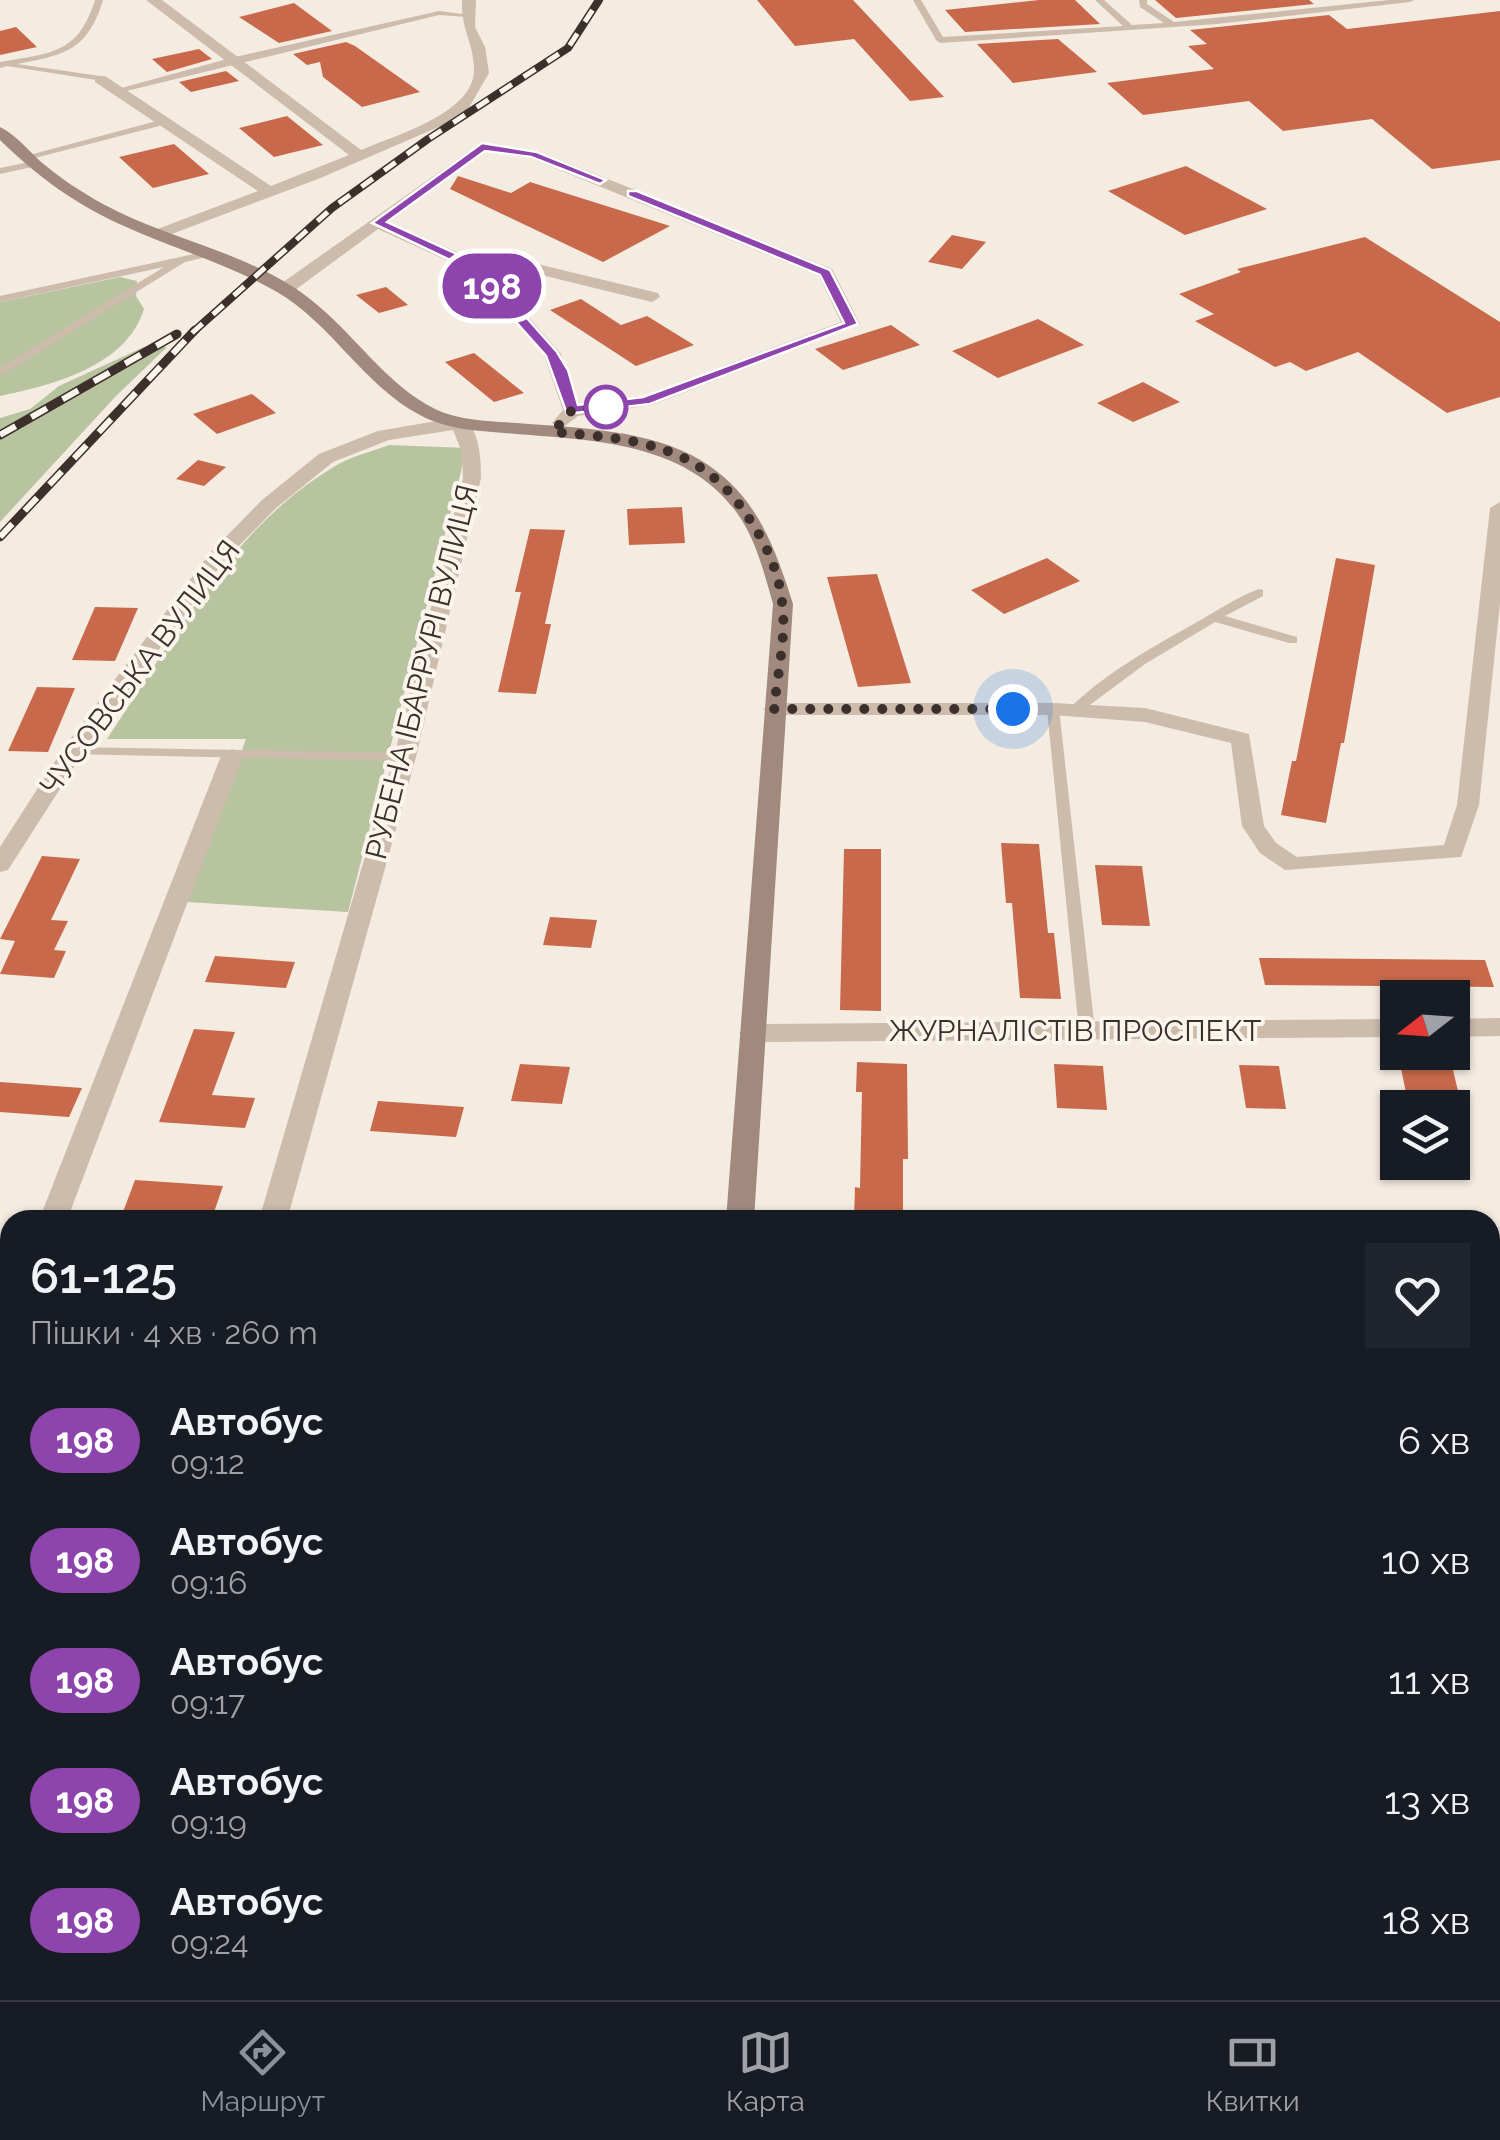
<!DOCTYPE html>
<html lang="uk">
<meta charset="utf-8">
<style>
body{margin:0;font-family:Raleway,sans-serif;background:#20242c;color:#f1f3f6;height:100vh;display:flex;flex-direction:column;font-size:38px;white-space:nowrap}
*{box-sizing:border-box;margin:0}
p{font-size:32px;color:#9ea1a6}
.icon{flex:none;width:55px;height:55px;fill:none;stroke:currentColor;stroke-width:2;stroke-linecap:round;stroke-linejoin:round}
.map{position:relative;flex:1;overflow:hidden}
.sheet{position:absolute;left:0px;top:1210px;width:1500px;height:790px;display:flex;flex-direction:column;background:#171b24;border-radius:30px 30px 0 0;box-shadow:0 2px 8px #0004}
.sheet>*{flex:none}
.badge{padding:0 20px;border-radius:32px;font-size:35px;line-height:65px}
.needle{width:65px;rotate:253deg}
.controls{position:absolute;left:1380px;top:980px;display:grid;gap:20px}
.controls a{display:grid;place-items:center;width:90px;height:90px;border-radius:0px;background:#171b24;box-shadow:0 2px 8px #0004;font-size:50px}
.you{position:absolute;width:50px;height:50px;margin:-25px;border:8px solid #fff;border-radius:50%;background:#1a73e8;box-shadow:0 0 0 15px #1a73e833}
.map>.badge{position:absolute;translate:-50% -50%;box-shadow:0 0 0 5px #fff}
.round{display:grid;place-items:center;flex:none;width:105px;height:105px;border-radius:0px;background:#20242c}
.head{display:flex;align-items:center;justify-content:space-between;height:170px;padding:0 30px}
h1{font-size:48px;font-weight:600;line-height:75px}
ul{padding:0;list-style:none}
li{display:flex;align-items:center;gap:30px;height:120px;padding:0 30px}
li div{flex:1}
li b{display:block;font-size:38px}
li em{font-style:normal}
li .badge{min-width:110px;font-weight:700;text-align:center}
.tab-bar{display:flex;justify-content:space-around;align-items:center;height:140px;border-top:2px solid #363941;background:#171b24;font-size:28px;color:#9ea1a6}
.tab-bar a{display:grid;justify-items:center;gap:5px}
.tab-bar .current{color:#8c9099}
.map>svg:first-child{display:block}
.green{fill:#b8c4a0}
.building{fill:#c8694b}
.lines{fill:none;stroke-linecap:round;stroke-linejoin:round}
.lane{fill:#cdbbac;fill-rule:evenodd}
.street{fill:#cdbbac;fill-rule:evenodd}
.secondary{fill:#a18a7d;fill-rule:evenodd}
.rail-far1-casing{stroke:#3b302b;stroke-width:8}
.rail-casing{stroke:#3b302b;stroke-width:9}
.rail-far1{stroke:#fbf5ee;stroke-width:5;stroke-dasharray:14;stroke-linecap:butt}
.rail{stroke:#fbf5ee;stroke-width:6;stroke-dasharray:18;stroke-linecap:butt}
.line{fill:#8e44ad;stroke:#fff;stroke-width:2.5}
.walk{stroke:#3b302b;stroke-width:10;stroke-dasharray:0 18}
.stop-dot{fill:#fff;stroke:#8e44ad;stroke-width:5}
.labels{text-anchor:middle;stroke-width:8;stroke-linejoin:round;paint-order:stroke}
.street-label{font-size:30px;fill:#3b302b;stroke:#fbf5ee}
</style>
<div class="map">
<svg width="1500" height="2000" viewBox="0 0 1500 2000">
<rect width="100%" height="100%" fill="#f4ebe1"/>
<path class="green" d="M120,277L137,281L136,296L144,309C126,367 52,385 0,396V302Z
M144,347H167L116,396L0,522V418L30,409L59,386Z
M389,445L467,448L348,912L187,902L246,739H107C171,644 230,529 332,468C348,457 371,452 389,445Z"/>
<path class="building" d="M757,0H853L944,97L910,101L854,39L795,46Z
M1039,0H1075L1100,24L965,32L945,10Z
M1155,0H1309L1314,4L1176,18Z
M294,3L332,31L279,43L239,17Z
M1500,11V160L1432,169L1372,119L1283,131L1249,101L1143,115L1107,83L1214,69L1188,46L1207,44L1190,30L1329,15L1347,29Z
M16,27L37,47L0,55V31Z
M1058,39L1097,72L1013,83L977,44Z
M346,42L355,46L420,92L362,107L323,77L320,62L307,65L293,54Z
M199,49L212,59L167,72L152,59Z
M226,71L239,81L191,92L179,82Z
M287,116L323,145L274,157L239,128Z
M174,144L209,174L153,188L119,157Z
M1186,166L1267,209L1185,235L1108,191Z
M458,176L511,193L530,182L670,226L603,262L450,189Z
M952,235L986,242L962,269L928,262Z
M1365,237L1500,322V397L1447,413L1358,352L1306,371L1290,362L1275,367L1195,321L1214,314L1179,294L1241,272L1237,269Z
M386,287L408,305L379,313L356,295Z
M581,299L621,325L647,316L694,345L636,366L550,310Z
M1038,319L1084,345L998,378L952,351Z
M891,325L920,345L843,370L815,349Z
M474,353L524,393L494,402L445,362Z
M1143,382L1180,402L1133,422L1097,403Z
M252,394L276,413L217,434L193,414Z
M198,460L226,467L204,486L176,479Z
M682,507L685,543L629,545L627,509Z
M530,529L565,530L545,624H551L536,694L498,692L521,592H515Z
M1047,558L1080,581L1004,614L971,590Z
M1336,558L1375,565L1344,743H1341L1326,823L1281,815L1292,761H1296Z
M877,574L911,683L858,687L827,577Z
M95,607L138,608L115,661L72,660Z
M37,687L75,688L48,752L8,751Z
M1001,843L1039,844L1048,933H1054L1061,999L1020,998L1012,903H1006Z
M844,849H881V1011L840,1010Z
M42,856L80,859L51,920L68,921L54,950L66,951L54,978L0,974L15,941L0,939Z
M1095,865L1142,866L1150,926L1102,925Z
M550,917L597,920L591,948L543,945Z
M215,956L295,962L286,988L205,982Z
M1259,958L1485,960L1494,987L1265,985Z
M194,1029L235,1032L212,1095L255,1098L245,1128L159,1122Z
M857,1062L907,1064L908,1159H903V1220H854L855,1187L860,1188L862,1092H856Z
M520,1064L570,1067L562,1104L511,1101Z
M1054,1064L1103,1066L1107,1110L1057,1108Z
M1239,1065L1279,1066L1286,1109L1246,1108Z
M1401,1068L1453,1070L1462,1108H1409Z
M0,1082L82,1088L69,1117L0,1112Z
M378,1101L464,1107L456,1137L370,1131Z
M135,1180L223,1186L212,1218L123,1212Z"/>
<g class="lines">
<path class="lane" d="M95,0H103C88,50 65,55 17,64L100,76L103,77V81L7,66L0,68V62C50,53 78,55 95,0Z
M913,0H921L943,37L1123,26L1095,0H1104L1132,25L1164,23L1140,7L1139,0H1147V4L1174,22L1389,0H1414L1410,2L1217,24L940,43L936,40Z
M439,11L470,15L466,17L439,15L118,93L114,90L231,58Z
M164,119L168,122L167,124L27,160L22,157Z
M34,161L39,164L37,166L0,174V168Z
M208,251L211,252V256L185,262L0,376V368L164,267L0,302V296Z
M1259,589L1263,590V596L1225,616L1297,637V643H1289L1215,622L1145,664L1079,713L1074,714L1068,710C1103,674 1153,647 1197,622C1217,611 1237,597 1259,589Z
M1053,705L1059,709L1095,1031L1087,1036L1079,1031L1047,709Z
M73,747L405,753L412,757L405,761L68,754L66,751L68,748Z
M0,1707L10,1709V1727L0,1725Z"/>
<path class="street" d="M146,0H162L361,150C395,135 476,113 474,68C473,41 461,30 462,0H476L475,27L485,47L489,73L464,116L318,179L161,238L155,236V230L258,191L95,82V76H105L271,186L349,155Z
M482,142L538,151L832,269L860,324L652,405L578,416L561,429L552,423L563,410L544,355L468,270L378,229L291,293H279V285ZM485,152L530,158L819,276L841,322L643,396L579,405L561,354L488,271L533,273L652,302L660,297L658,293L533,263L477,261L389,222Z
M460,417C480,426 481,459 481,478L416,757L287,1220H259L394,757L463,478L462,452L453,430L389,440L333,462L276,508L224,561L83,753L8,870L0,872V847L65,746L210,553L262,500L319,454L378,431Z
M1500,502V603L1479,805L1461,857L1285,870L1260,853L1242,826L1231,743L1145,722L1053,715H774L763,709L774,703H1053L1145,708L1249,734L1264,826L1276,843L1297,857L1444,845L1457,805L1490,508Z
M232,749L243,756L67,1220H39L221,756Z
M1500,1018V1036L1452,1037V1019Z
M1398,1019V1037L752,1042L739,1033L752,1024Z
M10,1315V1356L0,1359V1318Z
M1490,1670H1500V1700H1490Z
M32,1990H68L65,2000H29Z
M1441,1990H1477L1479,2000H1443Z"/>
<path class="secondary" d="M0,127C15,134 28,150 40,161C60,178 81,192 103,204C169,240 250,252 310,299C353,332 385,384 435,409C460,421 490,421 517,423C576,428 650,429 702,461C756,494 775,547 793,604L754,1220H726L773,604C764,573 756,539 737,513C687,443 594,440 516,434C484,431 449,431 420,415C364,386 332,324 277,292C229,264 174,249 124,226C76,205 37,176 0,140Z
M673,1990H709L708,2000H672Z"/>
<defs>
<path id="rail-far1" d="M192,333L332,208L428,139L568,48L599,0"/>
<path id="rail" d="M0,435L177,334
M0,537L195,330"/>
</defs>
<use href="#rail-far1" class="rail-far1-casing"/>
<use href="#rail" class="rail-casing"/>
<use href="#rail-far1" class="rail-far1"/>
<use href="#rail" class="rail"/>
</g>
<path class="line" d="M482,143L537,152L606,180L600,184L531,157L485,151L387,222L479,264L557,352L568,370L578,405L643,397L844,323L820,275L628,196V191H637L830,270L858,324L650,404L567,414L546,356L469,269L372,223Z"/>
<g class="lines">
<path class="walk" d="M606,407L572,410L553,432C634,439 700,443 748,517C765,542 779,571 782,602C787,635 777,676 774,709H1013"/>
</g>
<circle class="stop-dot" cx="606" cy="407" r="20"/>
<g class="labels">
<g class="street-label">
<text transform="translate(140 668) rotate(-53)" y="10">ЧУСОВСЬКА ВУЛИЦЯ</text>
<text transform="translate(422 672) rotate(-76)" y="10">РУБЕНА ІБАРРУРІ ВУЛИЦЯ</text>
<text x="1075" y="1041">ЖУРНАЛІСТІВ ПРОСПЕКТ</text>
</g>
</g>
</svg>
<div class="controls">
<a><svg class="needle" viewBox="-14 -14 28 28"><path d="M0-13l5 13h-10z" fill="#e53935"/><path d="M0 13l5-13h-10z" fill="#9ea1a6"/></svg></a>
<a><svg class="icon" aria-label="layers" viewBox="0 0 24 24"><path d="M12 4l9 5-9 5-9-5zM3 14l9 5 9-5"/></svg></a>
</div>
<div class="you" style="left:1013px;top:709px"></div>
<b class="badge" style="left:492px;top:286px;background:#8e44ad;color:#fff">198</b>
<section class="sheet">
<div class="head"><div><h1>61-125</h1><p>Пішки · 4 хв · 260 m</p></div><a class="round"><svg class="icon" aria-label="heart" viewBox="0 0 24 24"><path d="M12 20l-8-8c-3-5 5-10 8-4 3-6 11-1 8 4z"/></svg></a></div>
<ul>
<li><span class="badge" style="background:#8e44ad;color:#fff">198</span><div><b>Автобус</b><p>09:12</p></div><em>6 хв</em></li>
<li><span class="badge" style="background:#8e44ad;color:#fff">198</span><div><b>Автобус</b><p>09:16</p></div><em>10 хв</em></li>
<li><span class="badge" style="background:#8e44ad;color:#fff">198</span><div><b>Автобус</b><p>09:17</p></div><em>11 хв</em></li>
<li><span class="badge" style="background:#8e44ad;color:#fff">198</span><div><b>Автобус</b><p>09:19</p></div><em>13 хв</em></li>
<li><span class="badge" style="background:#8e44ad;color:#fff">198</span><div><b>Автобус</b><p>09:24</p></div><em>18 хв</em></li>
</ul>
</section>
</div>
<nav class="tab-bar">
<a class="current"><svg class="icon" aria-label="directions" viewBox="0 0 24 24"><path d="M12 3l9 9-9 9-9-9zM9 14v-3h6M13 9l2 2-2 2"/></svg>Маршрут</a>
<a><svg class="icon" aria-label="map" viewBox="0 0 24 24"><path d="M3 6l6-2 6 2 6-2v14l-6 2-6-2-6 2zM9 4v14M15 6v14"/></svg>Карта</a>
<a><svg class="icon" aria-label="tickets" viewBox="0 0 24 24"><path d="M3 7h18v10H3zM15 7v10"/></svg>Квитки</a>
</nav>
